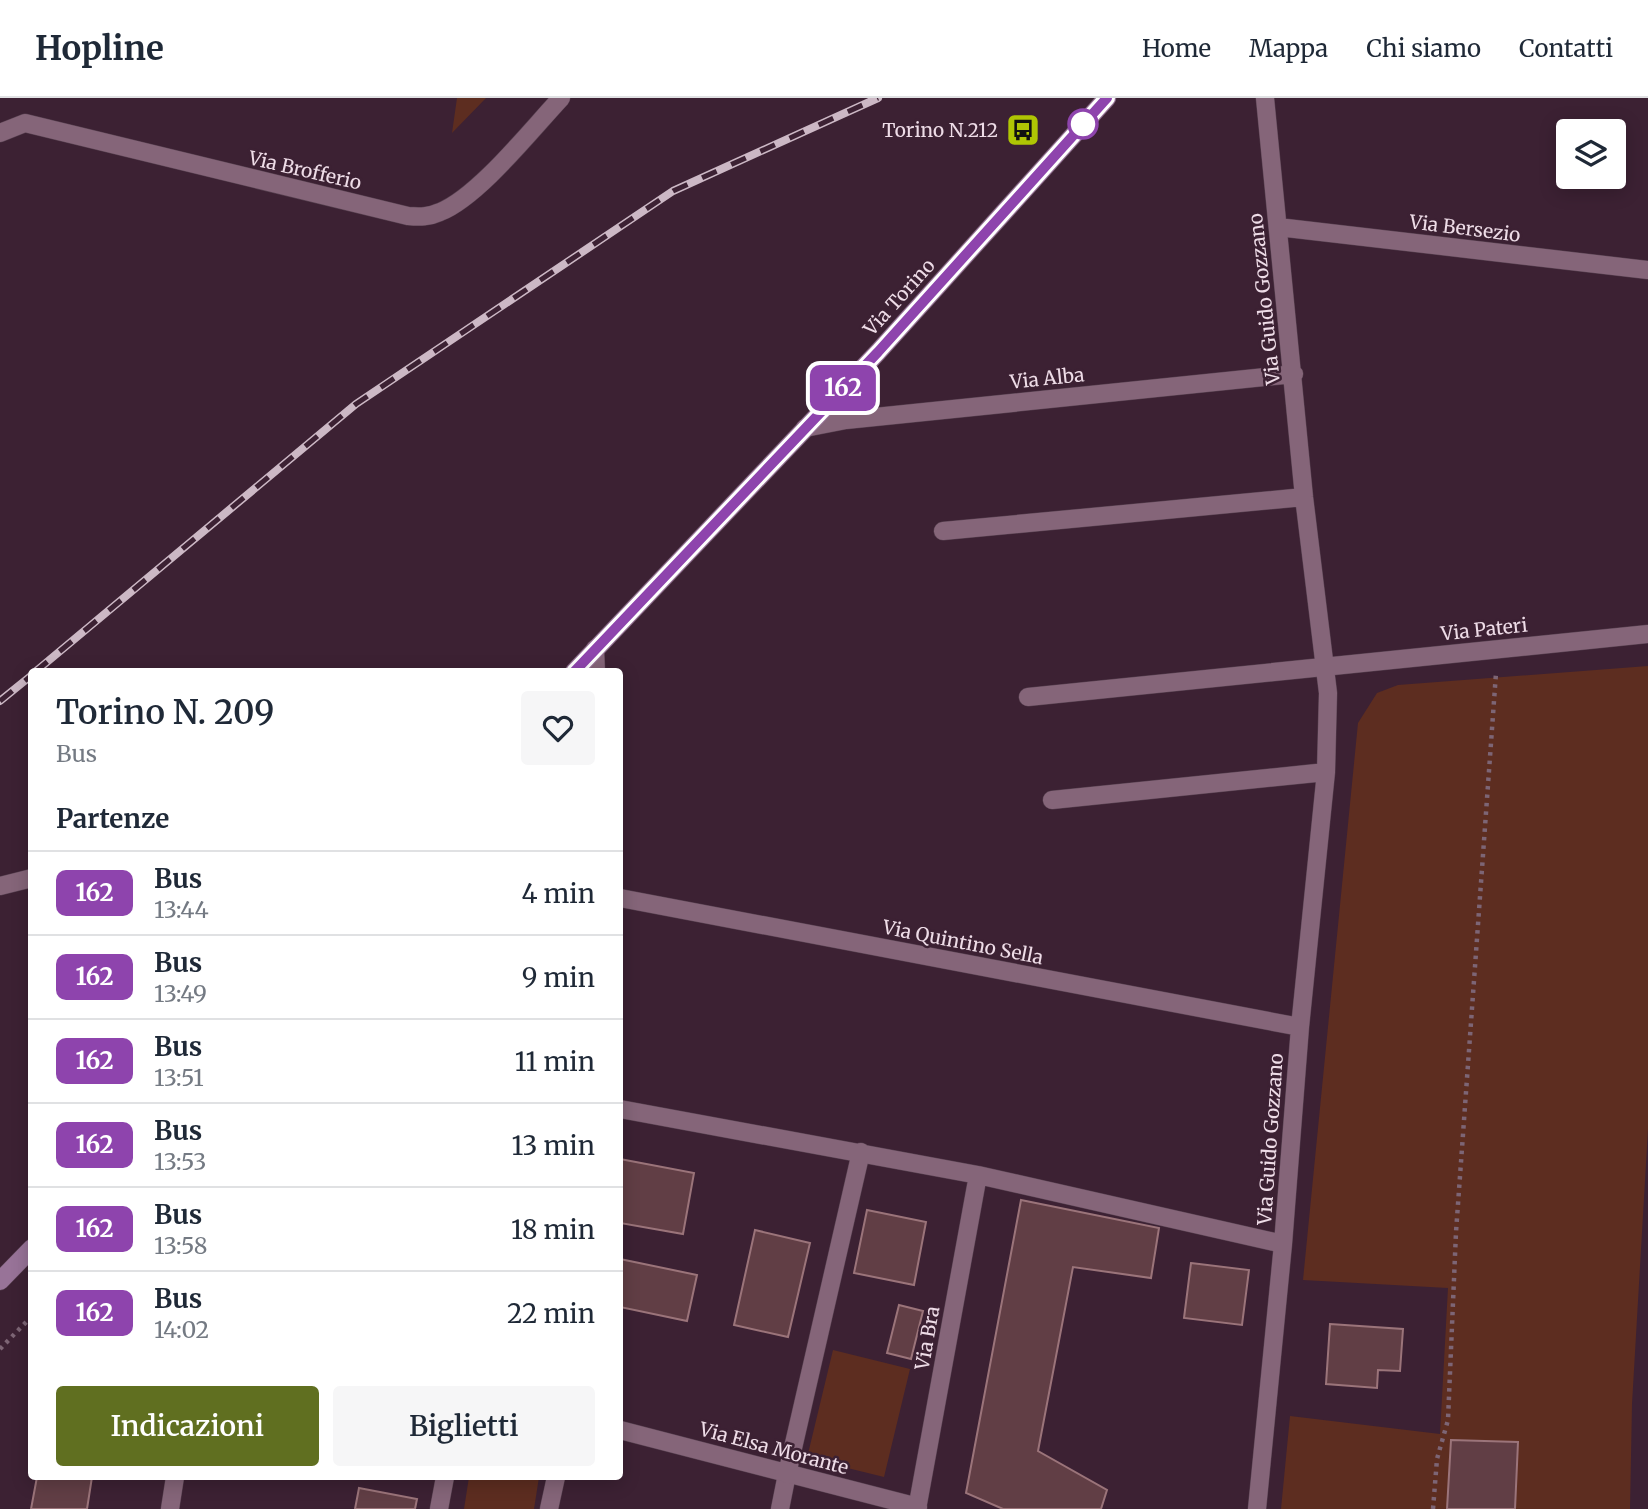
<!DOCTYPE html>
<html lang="it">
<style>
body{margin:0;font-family:Merriweather,serif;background:#f6f6f7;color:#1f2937;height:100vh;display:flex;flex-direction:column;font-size:26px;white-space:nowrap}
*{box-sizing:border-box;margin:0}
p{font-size:23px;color:#747a83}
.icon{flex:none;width:38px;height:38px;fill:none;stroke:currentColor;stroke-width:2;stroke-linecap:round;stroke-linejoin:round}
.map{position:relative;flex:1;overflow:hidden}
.details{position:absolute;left:28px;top:570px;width:595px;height:812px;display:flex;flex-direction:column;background:#fff;border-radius:7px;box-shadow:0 4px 18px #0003}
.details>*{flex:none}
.badge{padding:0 14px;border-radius:10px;font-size:24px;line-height:46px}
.controls{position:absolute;left:1556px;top:21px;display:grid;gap:14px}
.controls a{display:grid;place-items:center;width:70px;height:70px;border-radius:7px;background:#fff;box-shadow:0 4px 18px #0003;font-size:35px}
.map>.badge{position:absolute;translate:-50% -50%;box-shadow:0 0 0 4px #fff}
h2{padding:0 28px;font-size:26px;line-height:63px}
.round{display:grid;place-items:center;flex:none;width:74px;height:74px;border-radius:7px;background:#f6f6f7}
.headline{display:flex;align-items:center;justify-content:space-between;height:119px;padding:0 28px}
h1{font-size:33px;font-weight:600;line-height:52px}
.button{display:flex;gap:14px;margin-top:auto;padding:14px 28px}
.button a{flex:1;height:80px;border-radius:7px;background:#606f20;color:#fff;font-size:28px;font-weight:600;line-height:80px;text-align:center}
.button a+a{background:#f6f6f7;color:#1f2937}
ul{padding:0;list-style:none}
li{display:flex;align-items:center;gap:21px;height:84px;padding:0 28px;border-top:2px solid #e0e1e3}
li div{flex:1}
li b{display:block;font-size:26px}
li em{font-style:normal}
li .badge{min-width:77px;font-weight:700;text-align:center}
header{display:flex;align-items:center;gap:42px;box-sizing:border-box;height:98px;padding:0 35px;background:#fff;border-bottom:2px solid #e0e1e3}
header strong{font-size:33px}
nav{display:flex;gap:38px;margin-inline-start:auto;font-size:24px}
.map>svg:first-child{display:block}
.green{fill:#5d2d20}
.building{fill:#613e45;stroke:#9b747a;stroke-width:2}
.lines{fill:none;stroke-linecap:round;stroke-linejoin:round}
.service-casing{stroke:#574150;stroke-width:19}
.minor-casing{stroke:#574150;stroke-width:19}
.secondary-casing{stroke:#574150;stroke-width:19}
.path{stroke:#7d6575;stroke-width:4.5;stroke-dasharray:3.5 5;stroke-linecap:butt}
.service{stroke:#856579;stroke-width:18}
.minor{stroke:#856579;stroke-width:18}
.secondary{stroke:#987398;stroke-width:18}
.rail-casing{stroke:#ccb8c5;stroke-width:8}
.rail{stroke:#3c2133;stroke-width:5;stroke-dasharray:16;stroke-linecap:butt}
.line-casing{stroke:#fff;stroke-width:16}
.line{stroke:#8e44ad;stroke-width:10}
.stop-dot{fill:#fff;stroke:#8e44ad;stroke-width:3.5}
.labels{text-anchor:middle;stroke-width:5;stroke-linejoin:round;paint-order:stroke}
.poi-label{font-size:19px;fill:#eedce7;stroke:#3c2133;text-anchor:end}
.street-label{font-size:19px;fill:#eedce7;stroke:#3c2133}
</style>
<header>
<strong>Hopline</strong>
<nav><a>Home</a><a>Mappa</a><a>Chi siamo</a><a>Contatti</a></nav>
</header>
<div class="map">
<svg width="1648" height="1411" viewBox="0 0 1648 1411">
<rect width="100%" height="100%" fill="#3c2133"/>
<path class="green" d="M457,0H486L452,35Z
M1648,568V1031L1632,1306L1630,1411H1281L1290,1318L1440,1336L1448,1190L1303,1182L1358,625L1377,595L1398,587Z
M833,1252L910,1271L884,1379L807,1360Z
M469,1379H539L534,1411H464Z"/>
<path class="building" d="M620,1061L694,1075L683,1136L620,1125Z
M1021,1102L1159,1130L1151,1180L1073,1169L1038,1353L1107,1392L1101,1411H1003L966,1395Z
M867,1112L926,1124L914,1187L854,1175Z
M755,1132L810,1145L788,1239L734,1227Z
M620,1161L697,1177L687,1223L620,1209Z
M1191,1165L1249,1172L1242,1227L1184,1220Z
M899,1207L923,1213L911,1261L887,1255Z
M1330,1226L1403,1231L1400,1273L1378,1272L1377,1290L1326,1286Z
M1451,1342L1518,1344L1515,1411H1447Z
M37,1379H92L87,1411H31Z
M359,1390L417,1401L415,1411H355Z"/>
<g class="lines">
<defs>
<path id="service" d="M170,1411L175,1379
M549,1411L556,1379
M780,1411L787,1376"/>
<path id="minor" d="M0,35L25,25L408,118C420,119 429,119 440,114C478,99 531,32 561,0
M1278,129L1648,172
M805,330L846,322L1294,276
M943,433L1304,399
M595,551L596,574
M1028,599L1648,536
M1052,702L1326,674
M0,788L32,780
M620,800L1300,929
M620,1011L978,1077L1283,1146
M620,1332L918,1409
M787,1376L861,1054
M439,1411L445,1379
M917,1411L978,1077
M1257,1411L1283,1146L1300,929L1326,674L1328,595L1304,399L1265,0"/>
<path id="secondary" d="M574,574L878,254L1107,0
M0,1183L32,1150"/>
</defs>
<use href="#service" class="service-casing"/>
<use href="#minor" class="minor-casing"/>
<use href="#secondary" class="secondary-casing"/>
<path class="path" d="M0,1251L32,1218
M1433,1411L1437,1361L1448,1322L1456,1134L1496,575"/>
<use href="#service" class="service"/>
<use href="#minor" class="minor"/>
<use href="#secondary" class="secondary"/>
<defs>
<path id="rail" d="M35,574L356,306L673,93L878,0
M0,603L32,577"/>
</defs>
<use href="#rail" class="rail-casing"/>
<use href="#rail" class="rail"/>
</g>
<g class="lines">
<defs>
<path id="line" d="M574,574L878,254L1107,0"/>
</defs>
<use href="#line" class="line-casing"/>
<use href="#line" class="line"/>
</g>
<defs>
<symbol id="bus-square" viewBox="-11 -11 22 22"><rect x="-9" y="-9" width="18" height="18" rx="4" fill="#afc504" stroke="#3c2133"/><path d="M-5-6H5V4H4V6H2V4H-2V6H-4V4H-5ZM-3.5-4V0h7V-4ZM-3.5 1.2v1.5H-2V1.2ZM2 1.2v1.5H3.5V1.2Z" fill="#111"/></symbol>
</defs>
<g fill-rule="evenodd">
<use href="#bus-square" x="1004" y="13" width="38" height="38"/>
</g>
<circle class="stop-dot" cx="1083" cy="26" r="14"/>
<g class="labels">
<g class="poi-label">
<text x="998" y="39">Torino N.212</text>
</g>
<g class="street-label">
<text transform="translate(305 72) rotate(13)" y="7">Via Brofferio</text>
<text transform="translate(1465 130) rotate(7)" y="7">Via Bersezio</text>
<text transform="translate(899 199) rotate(-48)" y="7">Via Torino</text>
<text transform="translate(1264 201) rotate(-96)" y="7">Via Guido Gozzano</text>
<text transform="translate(1047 280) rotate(-6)" y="7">Via Alba</text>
<text transform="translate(1484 531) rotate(-6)" y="7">Via Pateri</text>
<text transform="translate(963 844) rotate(11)" y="7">Via Quintino Sella</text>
<text transform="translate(1270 1041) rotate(-86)" y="7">Via Guido Gozzano</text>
<text transform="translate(927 1240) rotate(-80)" y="7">Via Bra</text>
<text transform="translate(774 1350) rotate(15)" y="7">Via Elsa Morante</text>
</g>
</g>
</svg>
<div class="controls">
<a><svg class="icon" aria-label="layers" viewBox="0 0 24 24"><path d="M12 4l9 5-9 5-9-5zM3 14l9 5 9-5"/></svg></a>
</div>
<b class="badge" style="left:843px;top:290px;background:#8e44ad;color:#fff">162</b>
<section class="details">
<div class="headline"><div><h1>Torino N. 209</h1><p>Bus</p></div><a class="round"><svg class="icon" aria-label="heart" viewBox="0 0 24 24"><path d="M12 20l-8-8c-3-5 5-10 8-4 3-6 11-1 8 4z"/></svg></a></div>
<h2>Partenze</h2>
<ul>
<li><span class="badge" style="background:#8e44ad;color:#fff">162</span><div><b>Bus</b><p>13:44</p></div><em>4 min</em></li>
<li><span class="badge" style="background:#8e44ad;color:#fff">162</span><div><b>Bus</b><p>13:49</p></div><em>9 min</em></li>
<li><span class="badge" style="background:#8e44ad;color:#fff">162</span><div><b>Bus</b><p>13:51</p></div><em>11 min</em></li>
<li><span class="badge" style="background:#8e44ad;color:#fff">162</span><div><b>Bus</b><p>13:53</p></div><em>13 min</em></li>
<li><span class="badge" style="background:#8e44ad;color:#fff">162</span><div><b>Bus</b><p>13:58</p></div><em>18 min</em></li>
<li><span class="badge" style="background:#8e44ad;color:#fff">162</span><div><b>Bus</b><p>14:02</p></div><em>22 min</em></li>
</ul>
<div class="button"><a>Indicazioni</a><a>Biglietti</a></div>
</section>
</div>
